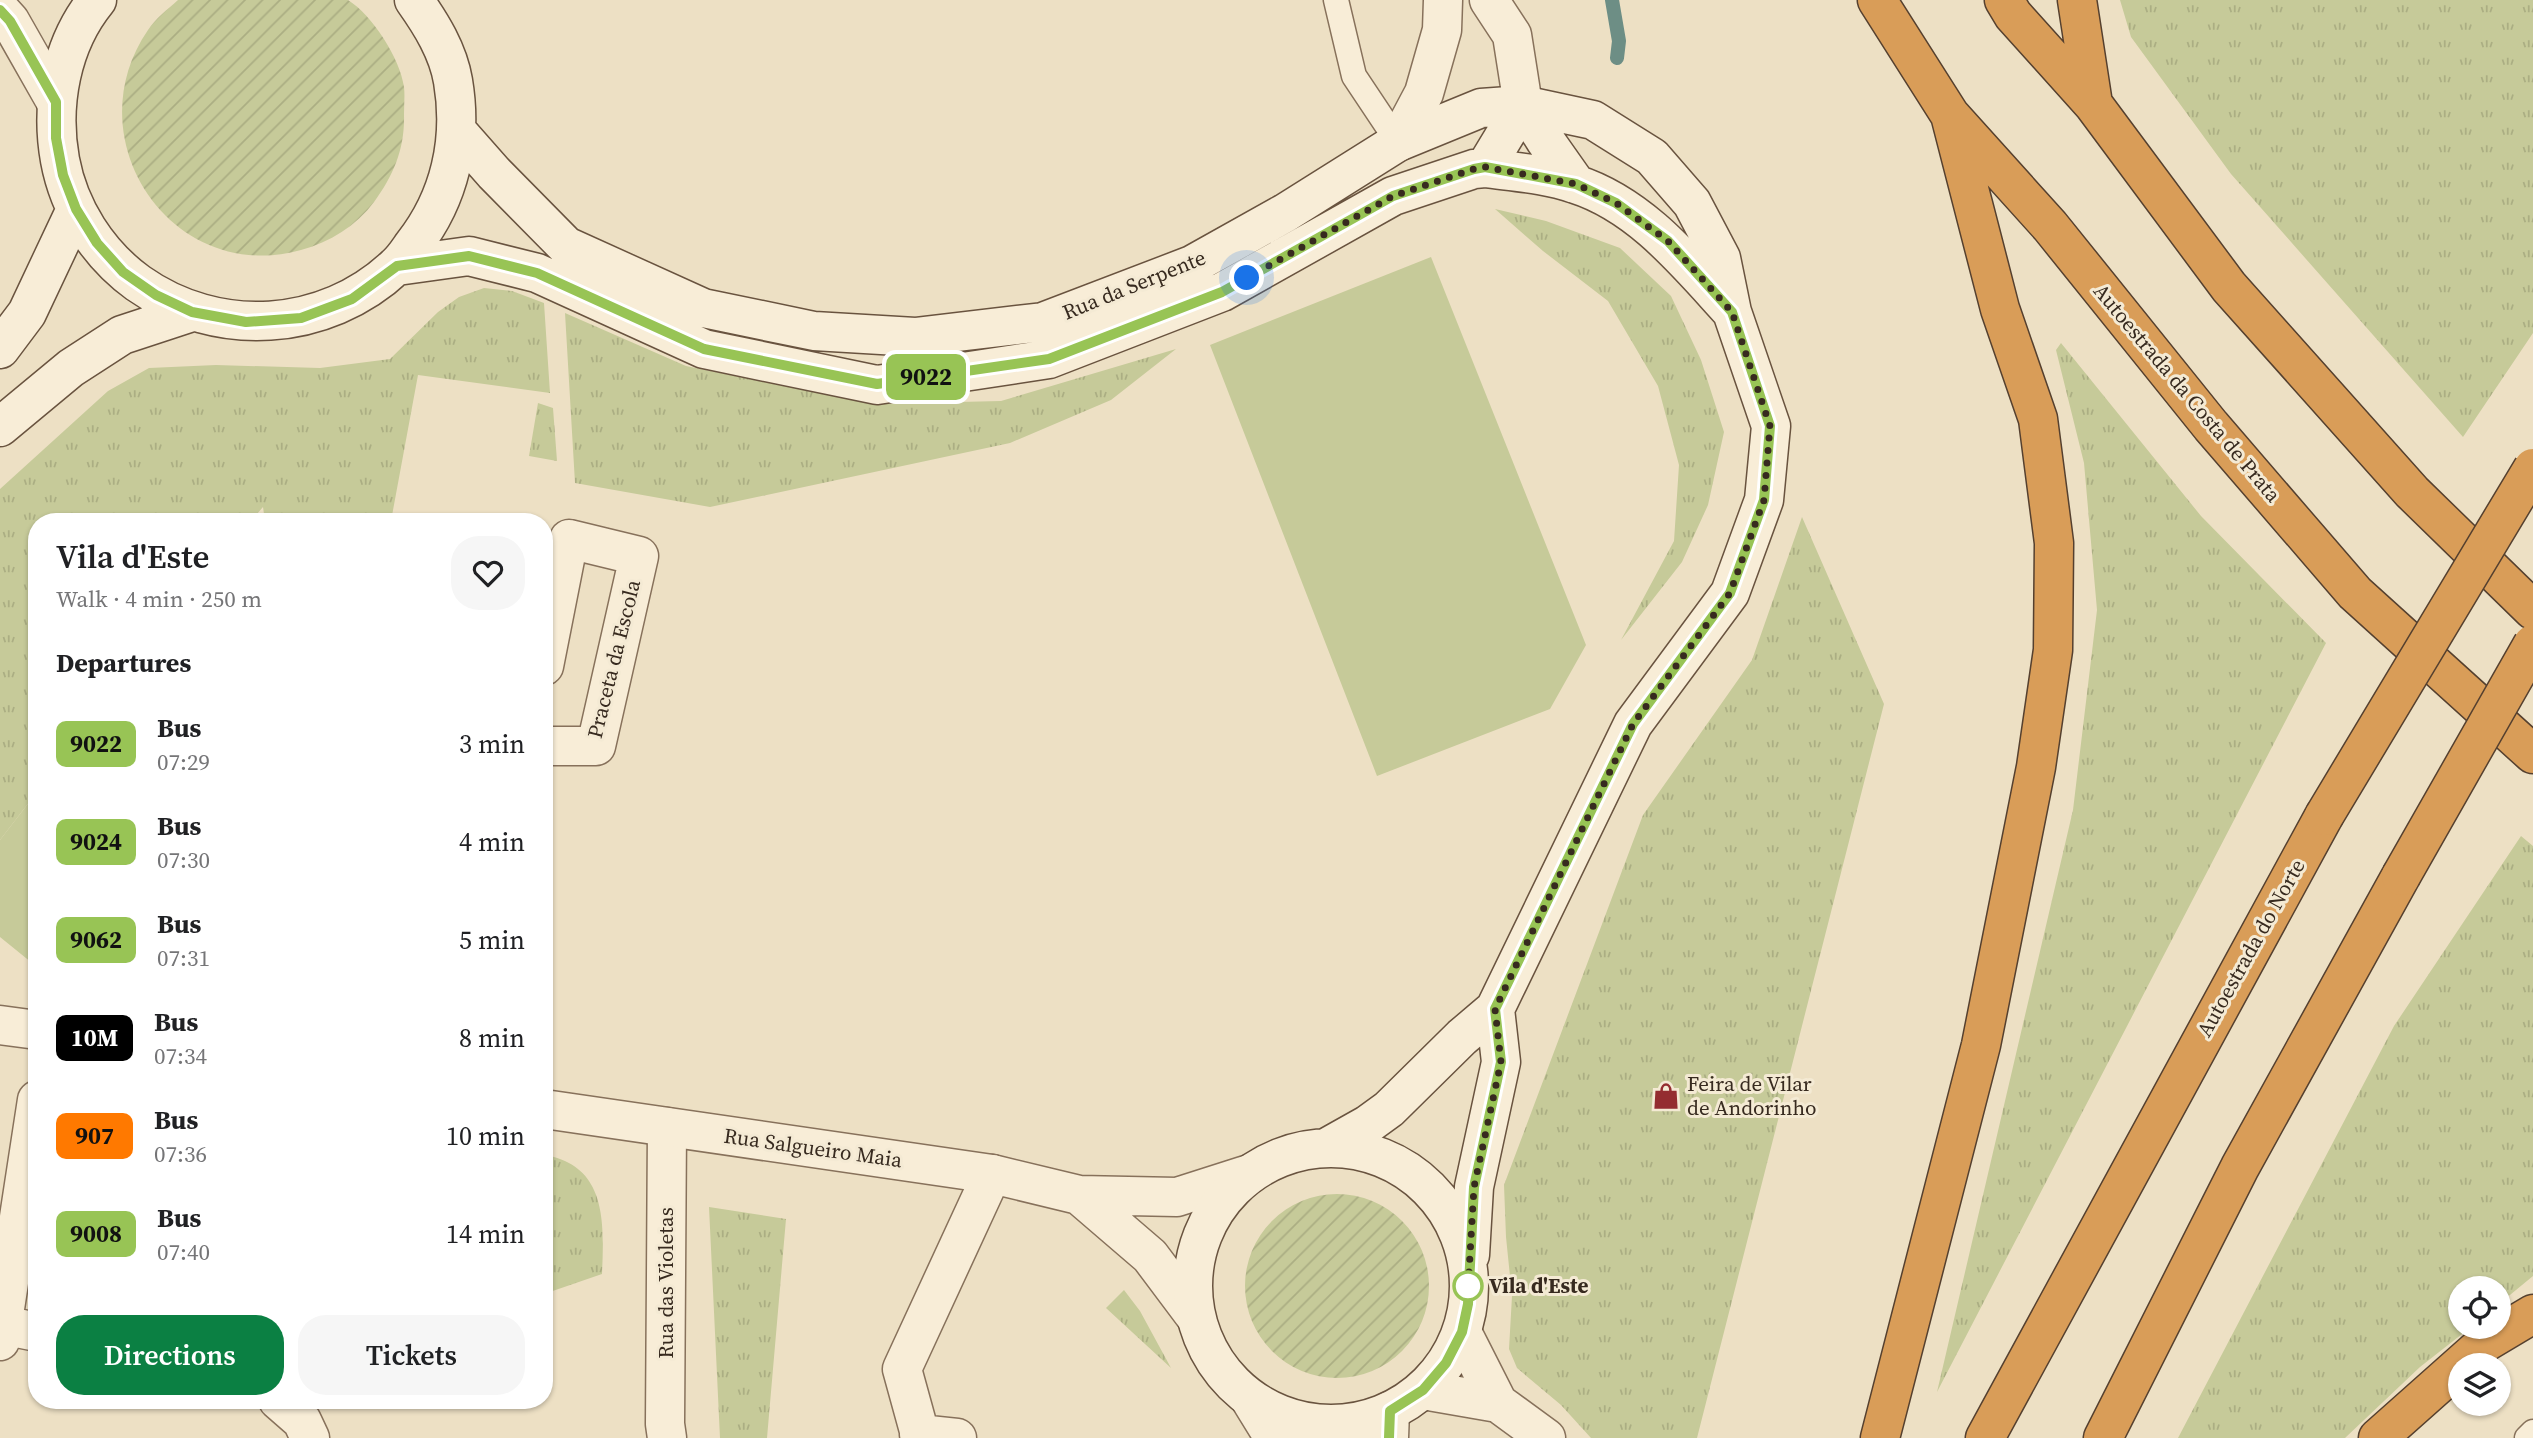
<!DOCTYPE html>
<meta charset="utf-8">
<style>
body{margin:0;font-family:"Source Serif 4",serif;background:#f6f6f6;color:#202124;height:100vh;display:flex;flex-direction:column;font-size:26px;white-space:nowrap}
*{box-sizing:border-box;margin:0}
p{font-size:23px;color:#757577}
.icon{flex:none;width:38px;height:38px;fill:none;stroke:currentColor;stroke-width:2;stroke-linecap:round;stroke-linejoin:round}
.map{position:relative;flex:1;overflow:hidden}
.panel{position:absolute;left:28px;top:513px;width:525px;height:896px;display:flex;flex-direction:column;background:#fff;border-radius:28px;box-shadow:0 2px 5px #0004}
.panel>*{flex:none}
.badge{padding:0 14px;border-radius:10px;font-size:24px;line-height:46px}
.controls{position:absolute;left:2448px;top:1276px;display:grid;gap:14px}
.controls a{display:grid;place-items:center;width:63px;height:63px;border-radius:50%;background:#fff;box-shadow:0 2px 5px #0004;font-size:35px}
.you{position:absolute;width:35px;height:35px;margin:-18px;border:5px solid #fff;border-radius:50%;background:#1a73e8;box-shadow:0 0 0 10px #1a73e833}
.map>.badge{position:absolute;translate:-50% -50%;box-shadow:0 0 0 4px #fff}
h2{padding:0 28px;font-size:26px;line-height:63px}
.round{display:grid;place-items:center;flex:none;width:74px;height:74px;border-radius:28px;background:#f6f6f6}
.summary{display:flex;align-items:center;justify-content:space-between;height:119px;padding:0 28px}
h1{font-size:33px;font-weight:600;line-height:52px}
.primary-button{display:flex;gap:14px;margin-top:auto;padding:14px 28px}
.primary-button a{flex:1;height:80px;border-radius:28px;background:#0b8043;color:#fff;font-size:28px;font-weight:600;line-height:80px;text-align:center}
.primary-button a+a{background:#f6f6f6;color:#202124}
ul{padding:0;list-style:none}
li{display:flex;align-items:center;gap:21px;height:98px;padding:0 28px}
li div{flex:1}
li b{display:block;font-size:26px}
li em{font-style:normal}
li .badge{min-width:77px;font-weight:700;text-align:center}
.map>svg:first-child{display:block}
.grass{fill:url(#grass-tufts)}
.garden{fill:url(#garden-furrows)}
.pitch{fill:#c6ca99}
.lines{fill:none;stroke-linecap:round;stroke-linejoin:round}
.stream{stroke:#6d8e85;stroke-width:14}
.service-casing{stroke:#87715b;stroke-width:27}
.minor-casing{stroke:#87715b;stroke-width:41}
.tertiary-casing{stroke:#87715b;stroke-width:41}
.secondary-casing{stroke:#69533f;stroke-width:41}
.motorway-casing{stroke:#55402f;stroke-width:41}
.service{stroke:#f8edd7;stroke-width:24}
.minor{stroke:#f8edd7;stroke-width:38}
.tertiary{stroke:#f8edd7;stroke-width:38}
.secondary{stroke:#f8edd7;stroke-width:38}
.motorway{stroke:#d99d58;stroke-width:38}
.motorway-bridge-casing{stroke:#55402f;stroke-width:41;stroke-linecap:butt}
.motorway-bridge{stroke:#d99d58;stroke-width:38}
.line-casing{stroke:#fff;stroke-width:16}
.line{stroke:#98c455;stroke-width:10}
.walk{stroke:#372a1f;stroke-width:7;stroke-dasharray:0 12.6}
.stop-dot{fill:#fff;stroke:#98c455;stroke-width:3.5}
.labels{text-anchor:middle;stroke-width:6;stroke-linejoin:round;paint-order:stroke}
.street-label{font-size:21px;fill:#372a1f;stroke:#f4ead4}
.poi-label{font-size:21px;fill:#372a1f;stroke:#f4ead4;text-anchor:start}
.stop-label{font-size:21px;font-weight:bold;fill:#372a1f;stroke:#f4ead4;text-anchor:start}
</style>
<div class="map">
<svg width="2533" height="1438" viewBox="0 0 2533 1438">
<defs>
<pattern id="grass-tufts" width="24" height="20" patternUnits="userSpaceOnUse" patternTransform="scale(1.75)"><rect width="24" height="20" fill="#c6ca99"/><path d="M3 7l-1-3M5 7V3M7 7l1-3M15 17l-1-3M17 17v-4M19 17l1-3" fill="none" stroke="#abae83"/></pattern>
<pattern id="garden-furrows" width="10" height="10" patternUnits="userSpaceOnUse" patternTransform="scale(1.75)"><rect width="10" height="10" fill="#c6ca99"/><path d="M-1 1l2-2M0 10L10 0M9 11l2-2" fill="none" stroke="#abae83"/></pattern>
</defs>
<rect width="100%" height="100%" fill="#ede0c4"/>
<path class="grass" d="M2120,0H2533V333L2463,437L2231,174L2131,37Z
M1495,209L1546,221L1620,248L1671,296L1701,360L1724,432L1708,505L1682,562L1621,640L1674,541L1679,465L1658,386L1608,301L1543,251Z
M484,288L512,291L544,303L550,393L418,375L391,521H265L263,507L251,521L37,522V792L0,840V489L108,391L149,368L216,365L320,368L390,359L438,312L459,297Z
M565,313L686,366L872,404L1001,401L1176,349L1111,400L1010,443L710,507L575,483Z
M2061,343L2201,516L2326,643L1937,1392L2073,810L2097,610L2084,463L2056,350Z
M538,403L553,408L557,461L529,456Z
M1802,517L1884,704L1697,1438H1591L1561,1405L1517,1368L1509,1349L1512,1296L1506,1237L1504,1185L1643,815L1752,660Z
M2521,836L2533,846V1276L2499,1304V1288H2460V1326L2471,1327L2420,1367L2345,1438H2178L2394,1026Z
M544,1155C608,1165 604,1225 602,1274L544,1294Z
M709,1207L786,1219L767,1438H720Z
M1124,1290L1140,1311L1171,1368L1106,1308Z"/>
<path class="garden" d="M178,0H348C372,15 400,58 404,87C405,96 404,105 404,114C405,148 394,175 374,202C356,226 330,242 301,250C172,286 73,139 148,30C155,19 168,9 178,0Z
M1245 1286a92 92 0 1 1 184 0a92 92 0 1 1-184 0Z"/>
<path class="pitch" d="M1431,257L1586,645L1550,709L1377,776L1210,345Z
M37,792V967L0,937V840Z"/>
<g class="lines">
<path class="stream" d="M1612,0L1619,41L1617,58"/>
<defs>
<path id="service" d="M1336,0L1354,76L1398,142
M2527,1438L2533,1432"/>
<path id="minor" d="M544,666L569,539L639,556L596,746H544
M2,1325L37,1332
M0,1341L37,1100
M278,1400L302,1421L310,1438
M919,1434L957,1438
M667,1438L665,1424L667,1127
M921,1438L902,1369L992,1174"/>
<path id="tertiary" d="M1489,0L1512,35L1523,105
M0,10L10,21L56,102
M1398,142L1424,93L1442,30L1443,0
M0,1025L37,1030
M544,1109L992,1174L1079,1195L1177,1197L1249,1174
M1079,1195L1150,1256L1195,1316
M1462,1332L1498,1403
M1423,1390L1498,1403L1546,1438
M1250,1399L1274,1438
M1389,1438L1390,1411"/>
<path id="secondary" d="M97,0C61,44 50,105 60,160C69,209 98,254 138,283C217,339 325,333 396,266C403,260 408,252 413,245C450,198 463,140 453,81C448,51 431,24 414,0
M1523,105L1545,140L1576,184
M457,131L494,173L566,246L703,308L814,331L915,337L1043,322L1192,265L1285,213L1398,142L1481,108L1523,105L1593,120L1652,157L1692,203L1721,258L1732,312L1771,426L1764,500L1730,593L1633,724L1495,1009L1462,1037L1389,1109L1367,1125L1326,1148
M1485,168L1523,105
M397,266L469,256L537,273L704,349L877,385L1049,359L1222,292L1393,196L1474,169L1485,168C1515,172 1547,174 1575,184C1641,205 1687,263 1732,312
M0,349L27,313L76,209
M0,427L71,368L122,335L192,312
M1193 1286a138 138 0 1 1 276 0a138 138 0 1 1-276 0Z
M1470,1255L1474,1187L1501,1062L1495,1009"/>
<path id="motorway" d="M1877,0L1950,115L2050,226L2211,426L2355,593L2533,754
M2004,0L2013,15L2093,104L2229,287L2412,492L2533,610
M2077,0L2093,104
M1880,1438L1981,1045L2036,767L2053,650L2054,543L2038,419L2000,309L1950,115
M1985,1438L2324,816
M2103,1438L2240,1167L2401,876
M2378,1438L2486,1342L2533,1314"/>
</defs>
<use href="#service" class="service-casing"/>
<use href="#minor" class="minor-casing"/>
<use href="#tertiary" class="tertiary-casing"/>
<use href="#secondary" class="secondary-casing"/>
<use href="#motorway" class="motorway-casing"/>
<use href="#service" class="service"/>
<use href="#minor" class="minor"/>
<use href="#tertiary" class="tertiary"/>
<use href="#secondary" class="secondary"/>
<use href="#motorway" class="motorway"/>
<defs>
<path id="motorway-bridge" d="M2324,816L2533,468
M2401,876L2533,644"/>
</defs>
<use href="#motorway-bridge" class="motorway-bridge-casing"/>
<use href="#motorway-bridge" class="motorway-bridge"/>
</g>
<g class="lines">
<defs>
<path id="line" d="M0,10L10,21L56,102V138L63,175L76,209L97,243L123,272L156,295L192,312L246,322L301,318L352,299L397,266L469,256L537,273L704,349L877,384L1049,359L1222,292L1393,196L1474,169L1485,167L1576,184L1616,203L1668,241L1732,312L1770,426L1764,500L1730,593L1633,724L1495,1009L1501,1062L1474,1187L1468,1304L1462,1332L1446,1363L1423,1390L1390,1411L1389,1438"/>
</defs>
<use href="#line" class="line-casing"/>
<use href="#line" class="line"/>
<path class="walk" d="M1247,278L1393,196L1474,169L1485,167L1576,184L1616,203L1668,241L1732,312L1770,426L1764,500L1730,593L1633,724L1495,1009L1501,1062L1474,1187L1468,1289V1286"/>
</g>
<defs>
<symbol id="shop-bare" viewBox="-9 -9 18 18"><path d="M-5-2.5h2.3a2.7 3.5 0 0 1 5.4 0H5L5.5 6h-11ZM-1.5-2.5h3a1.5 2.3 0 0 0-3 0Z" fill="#942d30" stroke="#f4ead4" stroke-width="2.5" paint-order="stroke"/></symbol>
</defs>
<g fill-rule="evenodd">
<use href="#shop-bare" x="1647" y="1077" width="38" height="38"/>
</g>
<circle class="stop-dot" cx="1468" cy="1286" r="14"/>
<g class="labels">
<g class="street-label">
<text transform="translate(1134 285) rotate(-22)" y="7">Rua da Serpente</text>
<text transform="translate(2187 393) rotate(50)" y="7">Autoestrada da Costa de Prata</text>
<text transform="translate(614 659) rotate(-76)" y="7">Praceta da Escola</text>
<text transform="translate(2251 948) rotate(-61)" y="7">Autoestrada do Norte</text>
<text transform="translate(813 1148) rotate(8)" y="7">Rua Salgueiro Maia</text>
<text transform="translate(666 1283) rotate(-90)" y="7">Rua das Violetas</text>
</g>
<g class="poi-label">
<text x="1687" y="1091">Feira de Vilar<tspan x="1687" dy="24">de Andorinho</tspan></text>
</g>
<g class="stop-label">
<text x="1489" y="1293">Vila d'Este</text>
</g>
</g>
</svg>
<div class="controls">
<a><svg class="icon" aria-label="locate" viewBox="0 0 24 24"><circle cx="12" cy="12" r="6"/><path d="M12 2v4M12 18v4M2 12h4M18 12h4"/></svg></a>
<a><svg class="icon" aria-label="layers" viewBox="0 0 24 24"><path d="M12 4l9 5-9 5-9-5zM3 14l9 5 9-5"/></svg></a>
</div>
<div class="you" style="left:1247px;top:278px"></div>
<b class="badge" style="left:926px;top:377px;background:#98c455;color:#111">9022</b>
<section class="panel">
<div class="summary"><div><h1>Vila d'Este</h1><p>Walk · 4 min · 250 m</p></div><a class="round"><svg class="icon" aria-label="heart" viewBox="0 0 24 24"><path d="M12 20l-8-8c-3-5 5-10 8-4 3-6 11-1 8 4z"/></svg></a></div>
<h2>Departures</h2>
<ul>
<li><span class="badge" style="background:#98c455;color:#111">9022</span><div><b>Bus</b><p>07:29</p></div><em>3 min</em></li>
<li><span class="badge" style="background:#98c455;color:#111">9024</span><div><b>Bus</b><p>07:30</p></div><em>4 min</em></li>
<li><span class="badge" style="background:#98c455;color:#111">9062</span><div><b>Bus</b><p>07:31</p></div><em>5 min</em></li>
<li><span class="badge" style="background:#000;color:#fff">10M</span><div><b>Bus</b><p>07:34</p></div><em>8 min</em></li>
<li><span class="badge" style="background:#ff7900;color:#111">907</span><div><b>Bus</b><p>07:36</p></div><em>10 min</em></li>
<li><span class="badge" style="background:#98c455;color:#111">9008</span><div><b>Bus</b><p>07:40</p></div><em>14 min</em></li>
</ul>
<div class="primary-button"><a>Directions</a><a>Tickets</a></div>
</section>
</div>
